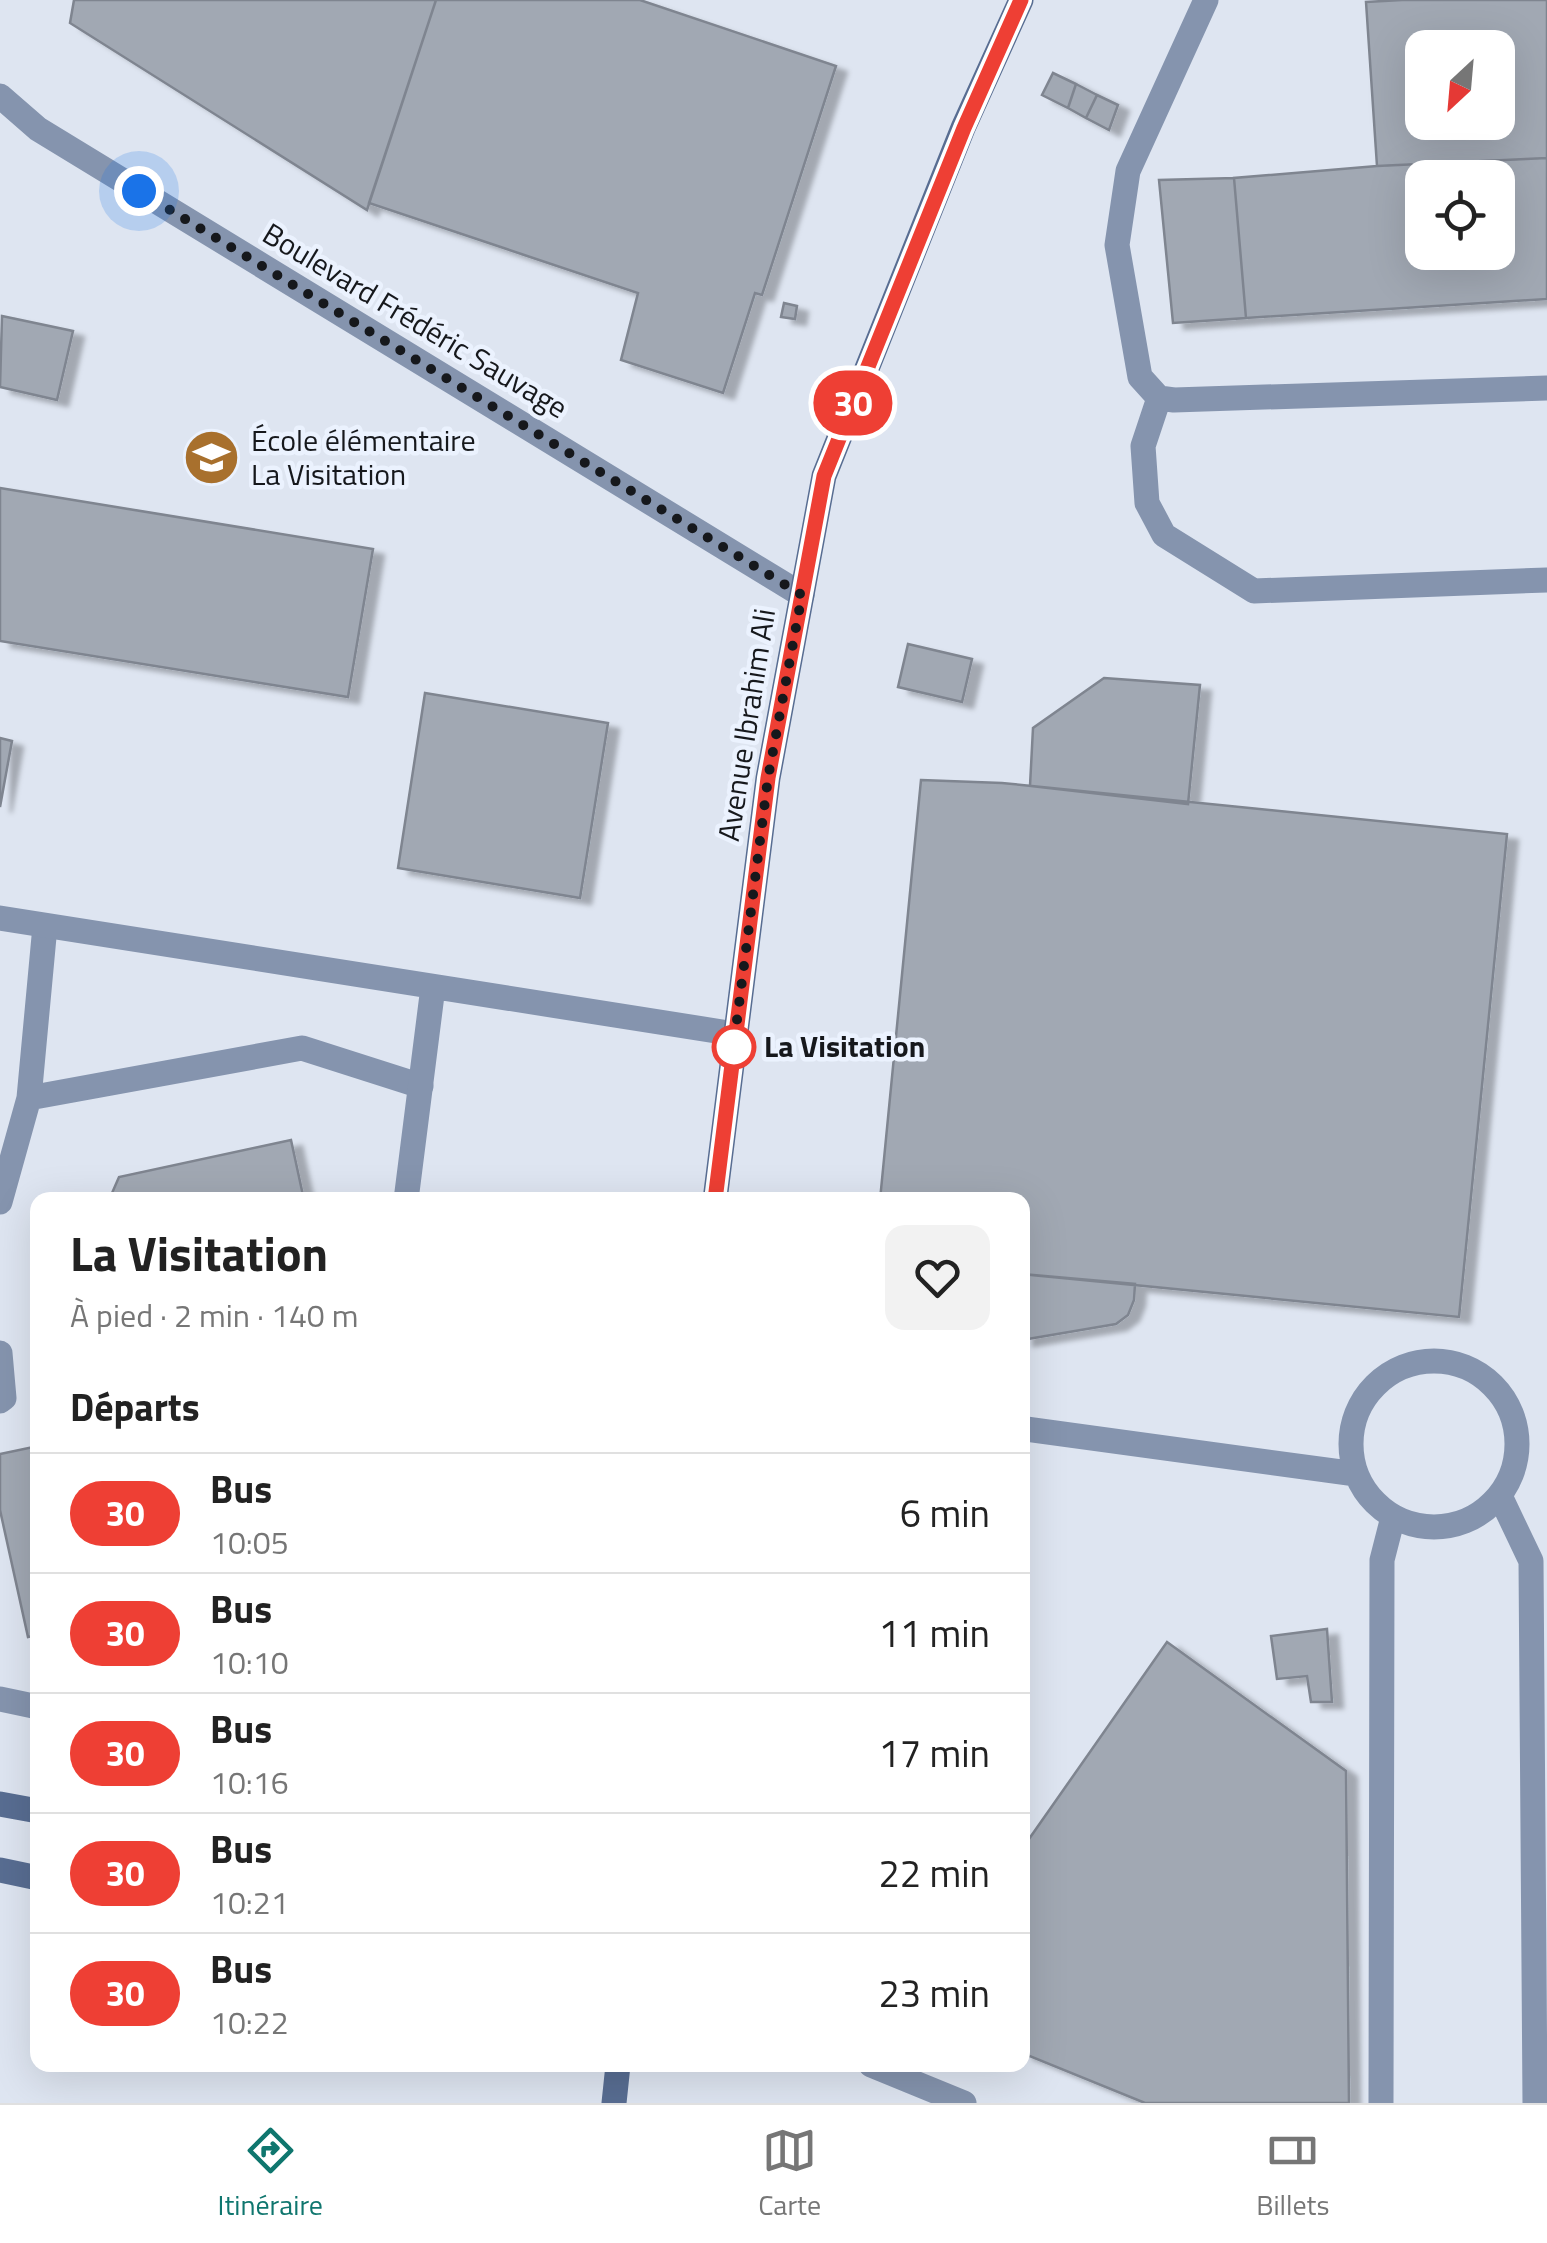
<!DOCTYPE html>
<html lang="fr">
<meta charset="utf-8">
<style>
body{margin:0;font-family:"Titillium Web",sans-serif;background:#f2f2f2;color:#222;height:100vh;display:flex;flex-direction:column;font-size:38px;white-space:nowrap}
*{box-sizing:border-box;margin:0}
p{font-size:32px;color:#767676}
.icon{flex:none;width:55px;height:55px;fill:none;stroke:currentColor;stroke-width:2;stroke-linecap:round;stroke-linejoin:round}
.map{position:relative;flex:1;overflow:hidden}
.side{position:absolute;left:30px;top:1192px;width:1000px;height:880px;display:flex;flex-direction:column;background:#fff;border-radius:20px;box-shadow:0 10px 40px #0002}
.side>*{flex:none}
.badge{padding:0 20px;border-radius:32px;font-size:35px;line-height:65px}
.needle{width:65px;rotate:206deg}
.tools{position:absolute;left:1405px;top:30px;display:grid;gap:20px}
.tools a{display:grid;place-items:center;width:110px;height:110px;border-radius:20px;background:#fff;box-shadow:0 10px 40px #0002;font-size:50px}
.you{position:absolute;width:50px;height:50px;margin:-25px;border:8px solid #fff;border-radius:50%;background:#1a73e8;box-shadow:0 0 0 15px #1a73e833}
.map>.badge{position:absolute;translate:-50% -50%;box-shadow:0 0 0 5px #fff}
h2{padding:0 40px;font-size:38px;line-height:90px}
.round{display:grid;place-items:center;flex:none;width:105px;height:105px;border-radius:20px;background:#f2f2f2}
.head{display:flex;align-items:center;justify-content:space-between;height:170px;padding:0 40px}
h1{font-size:48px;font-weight:700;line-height:75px}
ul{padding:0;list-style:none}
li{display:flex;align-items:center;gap:30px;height:120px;padding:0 40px;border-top:2px solid #e0e0e0}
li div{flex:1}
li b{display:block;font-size:38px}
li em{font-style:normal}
li .badge{min-width:110px;font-weight:700;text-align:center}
.dock{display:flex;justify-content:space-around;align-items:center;height:140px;border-top:2px solid #e0e0e0;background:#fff;font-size:28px;color:#767676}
.dock a{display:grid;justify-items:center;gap:5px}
.dock .selected{color:#0f766e}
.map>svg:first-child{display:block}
.building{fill:#a1a8b3;stroke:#7f8590;stroke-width:2.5;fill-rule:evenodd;filter:url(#shadow)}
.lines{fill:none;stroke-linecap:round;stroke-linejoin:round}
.lane{stroke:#8594ae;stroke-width:25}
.street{stroke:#8594ae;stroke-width:25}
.secondary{stroke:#586d92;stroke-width:25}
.line-casing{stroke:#fff;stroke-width:22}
.line{stroke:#ee3f34;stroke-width:15}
.walk{stroke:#16181c;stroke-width:10;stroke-dasharray:0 18}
.stop-dot{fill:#fff;stroke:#ee3f34;stroke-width:5}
.labels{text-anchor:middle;stroke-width:9;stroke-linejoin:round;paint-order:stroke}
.street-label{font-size:30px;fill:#16181c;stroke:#ebf2fe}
.poi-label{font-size:30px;fill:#16181c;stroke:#ebf2fe;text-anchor:start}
.stop-label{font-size:30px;font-weight:bold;fill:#16181c;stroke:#ebf2fe;text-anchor:start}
</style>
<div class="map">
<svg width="1547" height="2103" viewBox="0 0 1547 2103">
<defs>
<filter id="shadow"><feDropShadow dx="11" dy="6" stdDeviation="2.5" flood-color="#0004"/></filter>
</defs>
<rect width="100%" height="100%" fill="#dee5f1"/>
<path class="building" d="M74,0H436L367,210L70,23Z
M436,0H640L836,66L762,295L755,293L723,393L621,360L638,293L369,203Z
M1402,0H1547V158L1377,166L1366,2ZM1422,48H1498V122H1422Z
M1053,73L1076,84L1068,108L1042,95Z
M1076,84L1097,95L1086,118L1068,108Z
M1097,95L1118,105L1109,130L1086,118Z
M1547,158V299L1246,318L1234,178L1377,166ZM1422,178H1498V252H1422Z
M1234,178L1246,318L1173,323L1159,180Z
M784,303L797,306L795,319L781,317Z
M2,316L73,331L57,400L0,387Z
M0,488L373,549L348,697L0,641Z
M908,644L972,659L962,702L898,687Z
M1104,678L1200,685L1188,804L1030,786L1033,728Z
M425,693L608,723L580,898L398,868Z
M0,738L12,741L0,807Z
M921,780L1002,783L1507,834L1459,1317L1022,1274V1200H880Z
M291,1140L304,1200H109L119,1177Z
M1022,1274L1135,1284L1134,1300L1128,1315L1116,1324L1022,1340Z
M38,1446V1635L28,1637L0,1510V1454Z
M1327,1629L1332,1702H1311L1307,1676L1277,1679L1271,1636Z
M1167,1642L1346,1771L1349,2103H1145L1022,2053V1849Z"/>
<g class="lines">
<path class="lane" d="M1206,0L1128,171L1117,245L1140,377L1159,398L1174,400L1547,388
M1159,398L1143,446L1147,503L1164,535L1254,591L1547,580
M29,1098L45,926
M0,1202L29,1098L302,1048L421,1086
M0,1353L4,1398L0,1401
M1351 1444a83 83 0 1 1 166 0a83 83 0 1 1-166 0Z
M1026,1429L1356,1474
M1500,1496L1531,1561L1535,2103
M871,2065L964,2103
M1381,2103L1382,1560L1393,1517"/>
<path class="street" d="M0,96L38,129L802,595
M0,918L735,1034
M406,1200L433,987
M0,1699L38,1707"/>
<path class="secondary" d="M715,1200L768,778L824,476L963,128L1021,0
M0,1804L38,1811
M0,1870L38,1878
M614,2103L618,2065"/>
</g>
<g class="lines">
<defs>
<path id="line" d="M715,1200L768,778L824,476L964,128L1021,0"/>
</defs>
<use href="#line" class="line-casing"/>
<use href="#line" class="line"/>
<path class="walk" d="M139,191L802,595L768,778L732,1059L734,1047"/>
</g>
<defs>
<symbol id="school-disc" viewBox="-11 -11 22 22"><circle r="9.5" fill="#a8702d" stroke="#ebf2fe"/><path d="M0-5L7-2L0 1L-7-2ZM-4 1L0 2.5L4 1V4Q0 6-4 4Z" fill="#fff"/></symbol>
</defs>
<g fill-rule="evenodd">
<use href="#school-disc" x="180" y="426" width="63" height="63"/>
</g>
<circle class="stop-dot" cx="734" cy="1047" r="20"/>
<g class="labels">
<g class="street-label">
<text transform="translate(415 321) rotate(31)" y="10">Boulevard Frédéric Sauvage</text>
<text transform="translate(747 725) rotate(-81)" y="10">Avenue Ibrahim Ali</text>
</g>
<g class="poi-label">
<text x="251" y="451">École élémentaire<tspan x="251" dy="34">La Visitation</tspan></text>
</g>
<g class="stop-label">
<text x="764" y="1057">La Visitation</text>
</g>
</g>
</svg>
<div class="tools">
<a><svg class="needle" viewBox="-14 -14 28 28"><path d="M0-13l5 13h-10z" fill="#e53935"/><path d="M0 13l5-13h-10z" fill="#767676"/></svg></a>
<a><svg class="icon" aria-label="locate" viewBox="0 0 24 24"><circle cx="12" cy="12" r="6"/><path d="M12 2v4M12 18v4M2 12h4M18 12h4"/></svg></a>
</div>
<div class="you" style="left:139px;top:191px"></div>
<b class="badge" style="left:853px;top:403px;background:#ee3f34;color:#fff">30</b>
<section class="side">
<div class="head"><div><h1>La Visitation</h1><p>À pied · 2 min · 140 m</p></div><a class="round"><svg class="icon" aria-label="heart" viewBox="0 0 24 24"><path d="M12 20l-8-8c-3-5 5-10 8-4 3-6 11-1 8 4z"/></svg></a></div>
<h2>Départs</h2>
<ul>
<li><span class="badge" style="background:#ee3f34;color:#fff">30</span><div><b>Bus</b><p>10:05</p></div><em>6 min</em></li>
<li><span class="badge" style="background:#ee3f34;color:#fff">30</span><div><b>Bus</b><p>10:10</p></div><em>11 min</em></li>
<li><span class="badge" style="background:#ee3f34;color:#fff">30</span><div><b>Bus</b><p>10:16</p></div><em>17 min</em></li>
<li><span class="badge" style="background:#ee3f34;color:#fff">30</span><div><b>Bus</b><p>10:21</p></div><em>22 min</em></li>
<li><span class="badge" style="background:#ee3f34;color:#fff">30</span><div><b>Bus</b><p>10:22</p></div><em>23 min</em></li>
</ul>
</section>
</div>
<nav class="dock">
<a class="selected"><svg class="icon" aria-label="directions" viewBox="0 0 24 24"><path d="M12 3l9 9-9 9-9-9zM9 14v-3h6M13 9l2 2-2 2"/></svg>Itinéraire</a>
<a><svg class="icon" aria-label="map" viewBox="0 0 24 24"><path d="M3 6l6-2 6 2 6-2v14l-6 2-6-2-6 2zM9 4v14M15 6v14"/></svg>Carte</a>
<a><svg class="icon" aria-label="tickets" viewBox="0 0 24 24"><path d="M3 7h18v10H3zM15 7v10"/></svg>Billets</a>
</nav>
